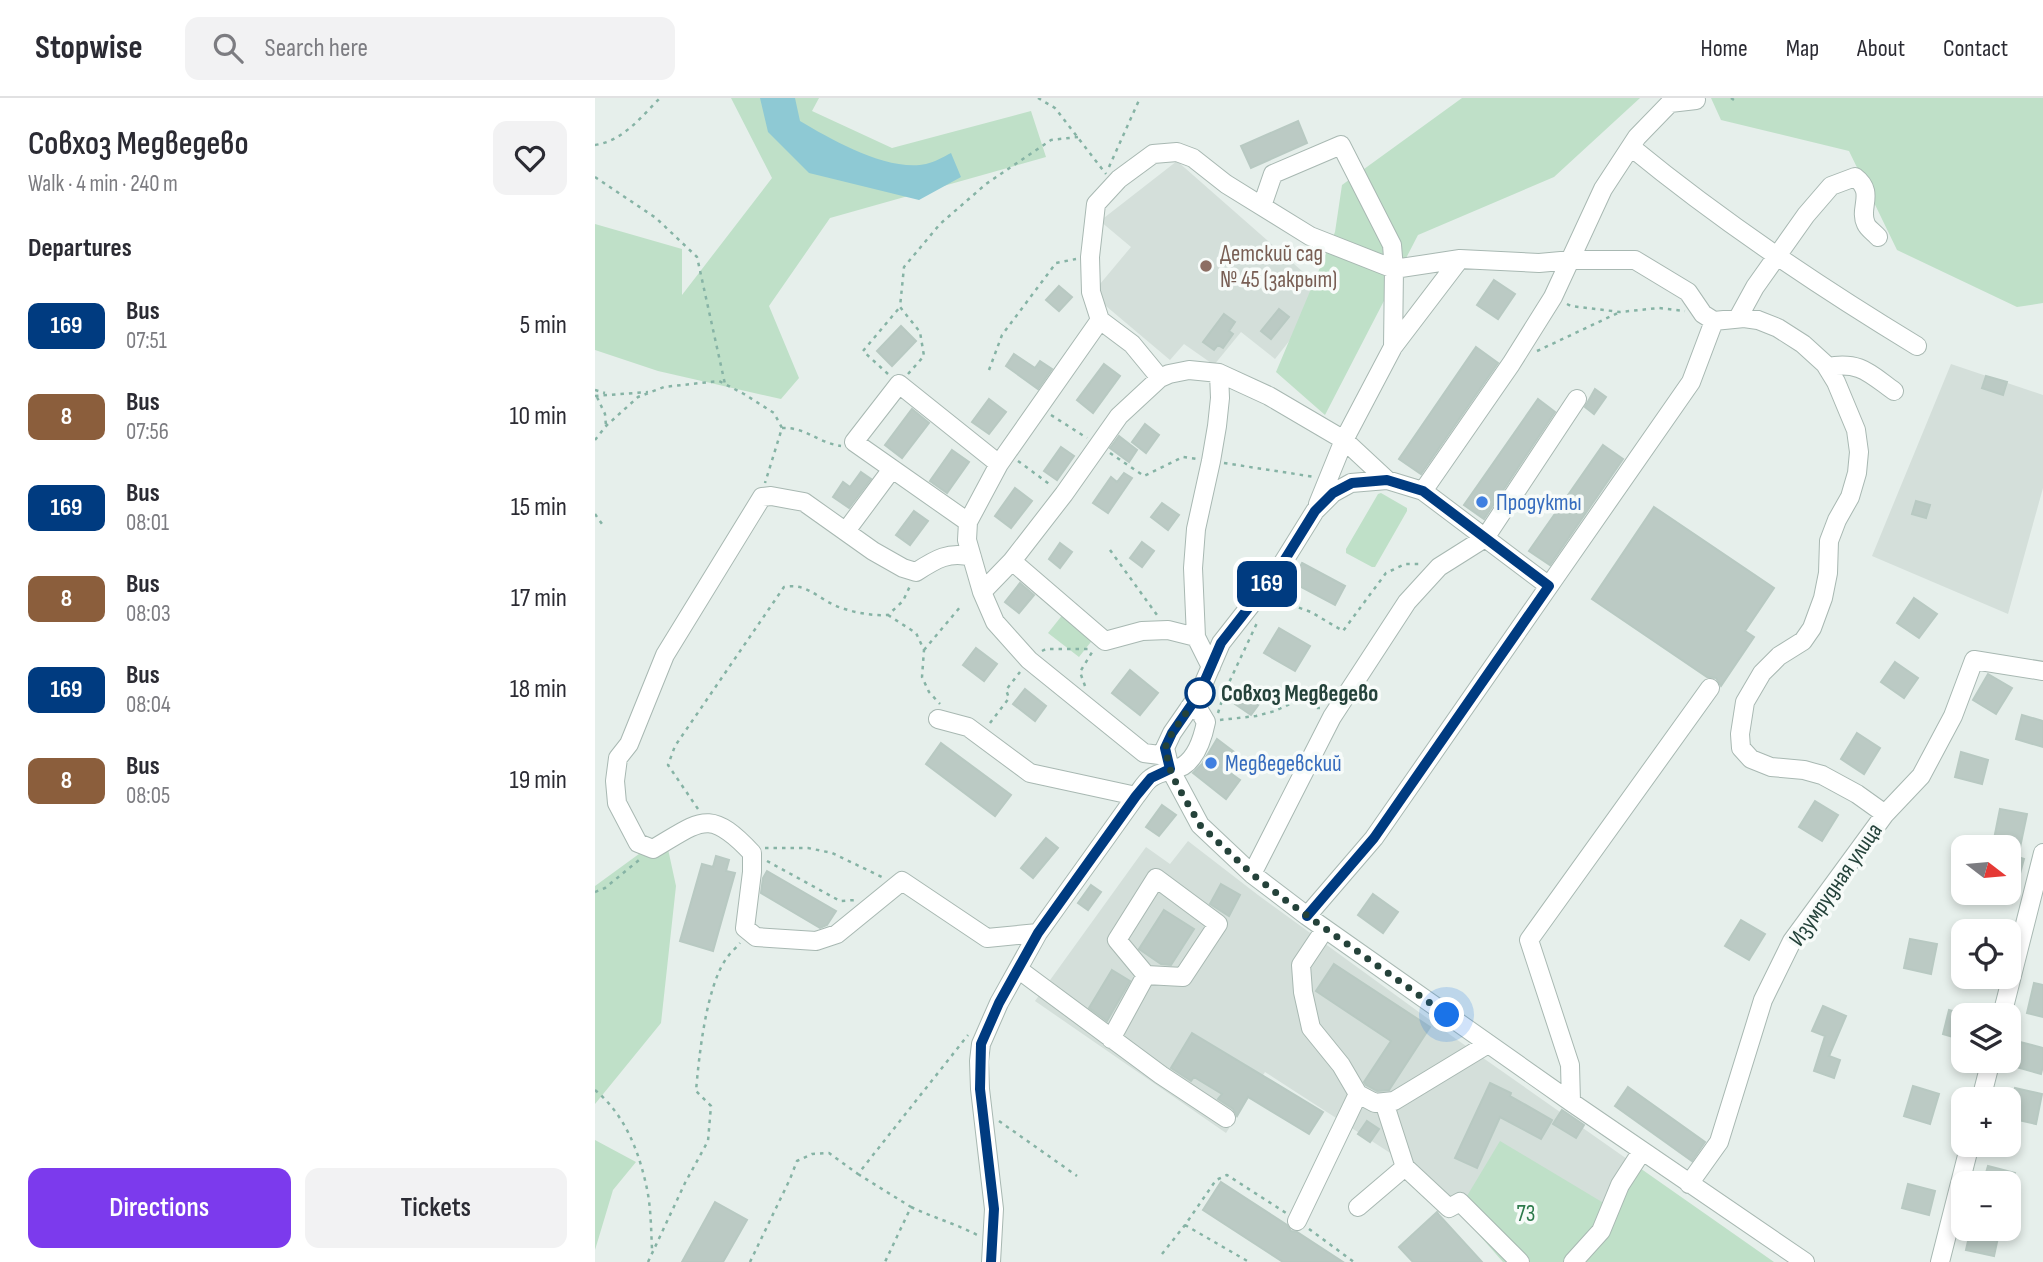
<!DOCTYPE html>
<meta charset="utf-8">
<style>
body{margin:0;font-family:"Sofia Sans Condensed",sans-serif;background:#f2f2f3;color:#2b2b33;height:100vh;display:flex;flex-direction:column;font-size:26px;white-space:nowrap}
*{box-sizing:border-box;margin:0}
p{font-size:23px;color:#7c7c81}
.icon{flex:none;width:38px;height:38px;fill:none;stroke:currentColor;stroke-width:2;stroke-linecap:round;stroke-linejoin:round}
.map{position:relative;flex:1;overflow:hidden}
.drawer{display:flex;flex-direction:column;background:#fff;width:595px}
.drawer>*{flex:none}
.badge{padding:0 14px;border-radius:10px;font-size:24px;line-height:46px}
.needle{width:46px;rotate:106deg}
.fabs{position:absolute;left:1356px;top:737px;display:grid;gap:14px}
.fabs a{display:grid;place-items:center;width:70px;height:70px;border-radius:14px;background:#fff;box-shadow:0 4px 10px #0003;font-size:35px}
.you{position:absolute;width:35px;height:35px;margin:-18px;border:5px solid #fff;border-radius:50%;background:#1a73e8;box-shadow:0 0 0 10px #1a73e833}
.map>.badge{position:absolute;translate:-50% -50%;box-shadow:0 0 0 4px #fff}
h2{padding:0 28px;font-size:26px;line-height:63px}
.round{display:grid;place-items:center;flex:none;width:74px;height:74px;border-radius:14px;background:#f2f2f3}
.overview{display:flex;align-items:center;justify-content:space-between;height:119px;padding:0 28px}
h1{font-size:33px;font-weight:600;line-height:52px}
.primary-button{display:flex;gap:14px;margin-top:auto;padding:14px 28px}
.primary-button a{flex:1;height:80px;border-radius:14px;background:#7c3aed;color:#fff;font-size:28px;font-weight:600;line-height:80px;text-align:center}
.primary-button a+a{background:#f2f2f3;color:#2b2b33}
ul{padding:0;list-style:none}
li{display:flex;align-items:center;gap:21px;height:91px;padding:0 28px}
li div{flex:1}
li b{display:block;font-size:26px}
li em{font-style:normal}
li .badge{min-width:77px;font-weight:700;text-align:center}
header{display:flex;align-items:center;gap:42px;box-sizing:border-box;height:98px;padding:0 35px;background:#fff;border-bottom:2px solid #e1e1e2}
header strong{font-size:33px}
nav{display:flex;gap:38px;margin-inline-start:auto;font-size:24px}
.search{width:490px;height:63px;background:#f2f2f3;display:flex;align-items:center;gap:18px;box-sizing:border-box;padding:0 24px;border-radius:14px;color:#7c7c81;font-size:26px}
main{display:flex;flex:1;min-height:0}
.map>svg:first-child{display:block}
.built{fill:#d4dfda}
.green{fill:#bfe0c8}
.water{fill:#8ec9d4}
.building{fill:#bbcac4;stroke:#b8c9c2;stroke-width:2}
.lines{fill:none;stroke-linecap:round;stroke-linejoin:round}
.minor-casing{stroke:#a8b8b2;stroke-width:20}
.path{stroke:#86b3a5;stroke-width:2.5;stroke-dasharray:3.5 5;stroke-linecap:butt}
.minor{stroke:#fff;stroke-width:18}
.line-casing{stroke:#fff;stroke-width:16}
.line{stroke:#003b80;stroke-width:10}
.walk{stroke:#24423a;stroke-width:7;stroke-dasharray:0 12.6}
.education-dot{fill:#8d6e63;stroke:#f7fbf9;stroke-width:2.5}
.shop-dot{fill:#3f7fe0;stroke:#f7fbf9;stroke-width:2.5}
.stop-dot{fill:#fff;stroke:#003b80;stroke-width:3.5}
.labels{text-anchor:middle;stroke-width:7;stroke-linejoin:round;paint-order:stroke}
.education-label{font-size:23px;fill:#785e54;stroke:#f7fbf9;text-anchor:start}
.shop-label{font-size:23px;fill:#366cbe;stroke:#f7fbf9;text-anchor:start}
.stop-label{font-size:23px;font-weight:bold;fill:#24423a;stroke:#f7fbf9;text-anchor:start}
.street-label{font-size:23px;fill:#24423a;stroke:#f7fbf9}
.park-label{font-size:23px;fill:#2d7a4b;stroke:#f7fbf9}
</style>
<header>
<strong>Stopwise</strong>
<div class="search"><svg class="icon" aria-label="search" viewBox="0 0 24 24"><circle cx="10" cy="10" r="6"/><path d="M15 15l6 6"/></svg>Search here</div>
<nav><a>Home</a><a>Map</a><a>About</a><a>Contact</a></nav>
</header>
<main>
<section class="drawer">
<div class="overview"><div><h1>Совхоз Медведево</h1><p>Walk · 4 min · 240 m</p></div><a class="round"><svg class="icon" aria-label="heart" viewBox="0 0 24 24"><path d="M12 20l-8-8c-3-5 5-10 8-4 3-6 11-1 8 4z"/></svg></a></div>
<h2>Departures</h2>
<ul>
<li><span class="badge" style="background:#003b80;color:#fff">169</span><div><b>Bus</b><p>07:51</p></div><em>5 min</em></li>
<li><span class="badge" style="background:#8b5e3c;color:#fff">8</span><div><b>Bus</b><p>07:56</p></div><em>10 min</em></li>
<li><span class="badge" style="background:#003b80;color:#fff">169</span><div><b>Bus</b><p>08:01</p></div><em>15 min</em></li>
<li><span class="badge" style="background:#8b5e3c;color:#fff">8</span><div><b>Bus</b><p>08:03</p></div><em>17 min</em></li>
<li><span class="badge" style="background:#003b80;color:#fff">169</span><div><b>Bus</b><p>08:04</p></div><em>18 min</em></li>
<li><span class="badge" style="background:#8b5e3c;color:#fff">8</span><div><b>Bus</b><p>08:05</p></div><em>19 min</em></li>
</ul>
<div class="primary-button"><a>Directions</a><a>Tickets</a></div>
</section>
<div class="map">
<svg width="1448" height="1164" viewBox="0 0 1448 1164">
<rect width="100%" height="100%" fill="#e6efeb"/>
<path class="built" d="M582,63L732,195L680,261L646,234L619,267L589,246L575,262L505,203V186L536,149L505,123Z
M1356,266L1448,297V390L1413,516L1277,458Z
M593,743L663,797L861,941L1042,1068L1017,1110L863,1113L837,1082L670,974L631,1035L440,903L551,749L575,766Z"/>
<path class="green" d="M136,0H224L217,13L297,50L436,13L451,59L235,120L174,208L204,280L186,301L63,273L0,252V126L87,151V197L177,80Z
M867,0H1045L959,79L823,137L730,317L681,274L740,134L747,87Z
M1116,0H1448V205L1422,209L1302,152L1254,53L1126,22Z
M786,395L812,410V413L780,469H777L751,455V451L783,396Z
M469,515L499,540L484,559L453,535Z
M70,737L81,788L66,925L0,1006V788Z
M0,1042L41,1064L18,1092L0,1152Z
M905,1043L1017,1110L1042,1068L1179,1164H908L863,1113Z"/>
<path class="water" d="M165,0H200L205,23C237,42 293,74 331,66C340,64 348,59 356,55L366,79L324,102L214,75L173,34Z"/>
<path class="building" d="M703,23L712,45L656,70L646,48Z
M899,182L920,196L903,221L882,207Z
M464,188L477,199L464,213L451,202Z
M684,211L694,219L676,241L666,233Z
M629,216L640,224L634,233L638,236L628,250L623,247L619,252L608,244Z
M306,228L321,243L297,268L282,253Z
M881,249L903,265L826,376L804,361Z
M419,256L440,270L445,263L457,271L443,291L411,268Z
M509,266L525,278L498,315L482,302Z
M1391,278L1412,284L1408,297L1387,290Z
M1000,291L1011,299L999,316L990,309Z
M394,301L411,314L394,336L377,324Z
M943,301L960,314L889,421L869,407Z
M317,311L334,325L307,360L290,347Z
M550,326L564,337L551,355L537,344Z
M524,338L542,352L534,364L515,350Z
M1008,347L1028,361L955,467L934,453Z
M466,349L479,358L462,382L449,373Z
M357,352L374,364L352,395L335,383Z
M266,374L276,381L254,410L238,399L248,384L255,389Z
M529,375L537,380L513,415L498,405L516,379L522,384Z
M420,390L437,403L416,430L400,418Z
M1321,403L1335,407L1331,420L1317,416Z
M567,405L584,417L573,432L556,419Z
M1059,409L1179,490L1150,533L1159,539L1126,588L1121,580L1112,579L997,501Z
M319,413L333,423L315,447L301,437Z
M547,444L559,453L547,469L535,460Z
M465,445L477,454L465,470L454,461Z
M707,465L750,488L740,507L697,484Z
M425,485L439,497L424,515L410,504Z
M1319,500L1342,516L1324,540L1302,525Z
M684,530L715,548L700,573L669,555Z
M381,550L402,566L389,583L368,567Z
M1300,564L1323,580L1309,600L1286,584Z
M535,572L563,595L545,617L517,595Z
M1393,576L1417,590L1401,616L1378,602Z
M652,590L667,602L656,617L640,606Z
M430,591L451,608L440,623L418,606Z
M1427,617L1448,623V649L1421,641Z
M1262,635L1285,650L1269,676L1246,661Z
M622,641L639,654L627,669L645,682L631,701L598,675L607,666Z
M346,645L416,697L400,718L331,666Z
M1366,654L1393,662L1387,686L1360,679Z
M1220,703L1243,717L1227,743L1204,729Z
M567,707L581,717L564,738L551,729Z
M1405,711L1432,716L1423,759L1429,761L1417,805L1414,804V744L1399,741Z
M451,740L463,750L438,780L426,770Z
M121,758L134,762L131,773L140,775L118,853L85,843L107,766L118,769Z
M172,773L241,813L232,827L225,830L166,795L168,780Z
M626,786L645,797L634,818L615,806Z
M496,787L506,794L493,812L483,805Z
M778,796L803,814L788,835L763,817Z
M569,812L599,831L576,867L566,866L544,851Z
M1146,822L1170,836L1154,862L1130,848Z
M1315,841L1342,846L1336,876L1309,870Z
M739,866L835,929L794,992L782,993L771,987L769,984L796,943L721,893Z
M517,872L535,883L512,923L494,910Z
M1439,885L1448,887V919L1432,915Z
M1228,908L1251,918L1234,958L1245,962L1239,980L1219,973L1230,938L1217,933Z
M1354,912L1368,916V942L1348,936Z
M597,935L728,1014L714,1036L653,999L642,1018L638,1011L623,1001L627,996L599,979L596,983L576,970Z
M1425,944L1448,950V968L1446,976L1418,968Z
M895,985L916,995L915,998L957,1022L946,1041L905,1019L882,1070L860,1060Z
M1318,988L1344,996L1335,1026L1309,1018Z
M1033,989L1110,1044L1097,1063L1020,1008Z
M1420,990L1447,996L1441,1026L1414,1020Z
M967,1012L989,1027L981,1040L958,1026Z
M772,1023L784,1031L775,1044L763,1036Z
M1393,1068L1420,1075L1418,1085H1388Z
M626,1084L692,1127L696,1133L702,1134L748,1164H688L608,1112Z
M1313,1086L1340,1093L1334,1117L1307,1110Z
M120,1104L152,1122L128,1164H87Z
M842,1114L844,1117L887,1164H818L804,1149Z
M1376,1130H1405L1399,1158L1371,1152Z"/>
<g class="lines">
<defs>
<path id="minor" d="M1036,49C1126,123 1223,188 1322,248
M667,108L678,76L746,47L797,147L799,171L798,249
M1143,220L1160,189L1211,117L1236,88L1260,79C1281,95 1263,110 1271,126C1273,131 1280,135 1283,139
M1232,269C1265,263 1274,275 1299,293
M565,280L537,246L505,222L496,194L495,159L501,106L524,81L558,56L582,54L598,60L631,86L715,138L799,171L865,161
M828,393L916,266L958,199L1008,91L1042,39L1075,5L1101,2
M723,406L749,342L798,249L865,161L944,165L977,162H1040L1093,194L1108,216L1119,223
M373,424L259,344L304,286L404,366
M251,433L297,371
M377,459C354,453 341,461 321,474L308,470L278,453L209,404L176,398L167,399L70,557L34,646L23,660L20,683L22,705L43,745L58,751C106,723 114,709 157,755V774L150,830L161,839L221,843L242,836L307,783L392,840L443,835
M417,463L510,543L547,533L573,532L601,539
M954,488L1096,284L1119,223L1149,220L1163,222L1183,230L1208,246L1230,266L1241,284L1261,332L1264,354L1262,375L1255,399L1242,422L1234,443L1233,475L1228,500L1217,530L1208,543L1184,558L1167,575L1150,604L1145,636L1146,650L1156,661L1176,669L1209,672L1227,677L1262,696L1290,716
M387,494L372,442L373,424L404,366L505,222
M616,569L601,539L598,470L601,431L616,363L622,328L625,300L624,275
M343,621L373,629L435,675L541,698
M572,658L549,655L434,562L400,524L387,494L417,463L469,396L524,318L565,280L574,276L594,272L624,275L674,298L749,342L792,382
M657,776L737,619L812,504L844,469L890,440L982,301
M712,818L779,740L954,488L828,393L792,382L756,385L738,395L720,413L684,471L626,545L604,596L577,635L570,650L575,671L605,727L657,776L712,818L976,1004L1210,1164
M423,871L566,977L631,1020
M1407,917L1448,755
M516,941L551,877L588,879L623,826L561,780L522,842L551,877
M763,996L780,1005L799,1003L893,946
M1386,1001L1396,962
M789,1004L810,1069
M976,1004L975,967L934,842L1115,590
M1094,1086L1124,1044L1168,902L1197,843L1290,716L1326,678L1358,618L1379,562L1448,573
M763,1109L810,1069L854,1110L865,1104L925,1164
M702,1123L763,996L746,967L716,930L708,894L706,867L730,831
M396,1164L399,1111L385,991L384,963L386,946L404,905L443,835L541,698C546,692 550,684 556,680C565,673 578,673 588,668C602,659 608,639 611,624L605,614L594,610
M978,1164L1006,1133L1025,1087L1047,1053
M1345,1164L1375,1046"/>
</defs>
<use href="#minor" class="minor-casing"/>
<path class="path" d="M443,0L460,10L511,76
M1136,0L1139,2L1141,0
M0,47C28,43 46,19 65,0
M514,69L545,0
M0,79L61,120L102,159L130,286
M972,206L976,208L1025,214L1064,210L1090,213
M942,253L1025,214
M394,272L407,237L461,165L481,161
M293,276L268,253L305,209
M313,276L329,258L325,234L305,209L309,169L345,126L391,86L456,42L483,39
M0,292L10,295
M0,298L53,294
M2,299L10,316L11,328
M456,317L492,340
M187,330C211,329 221,344 246,348
M0,342L11,328L43,299L69,289L124,283L149,296L179,315L187,330L170,385
M515,355L549,378L588,359L602,361
M423,363L457,388
M629,365L720,379
M0,416L7,426
M515,452L562,517
M681,499L688,504L716,514L748,533L791,475L810,466H828
M293,517L321,535L329,552L327,579L334,594L345,606
M329,552L366,508
M447,553L451,551H496
M490,588L485,574L499,551
M623,615L630,593L662,525
M625,622L661,618L680,613L703,602L720,610H725
M395,625L414,600L411,592L425,574
M103,711L73,667L80,648L189,489C211,485 220,498 239,507C255,514 276,518 293,517L308,503L315,488
M170,750H213L237,755L287,779
M172,763L245,803L261,802
M0,794L10,790L44,762
M0,992C30,1017 44,1053 52,1091C56,1110 56,1131 57,1151
M404,1023L482,1078
M263,1076L316,1109L290,1164
M316,1109C339,1120 362,1126 384,1138
M590,1127L654,1164
M714,1131L759,1164
M567,1156L590,1127L621,1082L632,1077L691,1115
M53,1164L90,1085L113,1043L116,1008L101,993C104,958 111,890 131,861C135,855 141,850 145,845
M155,1164L195,1081L202,1063L217,1056L234,1055L263,1076L373,937"/>
<use href="#minor" class="minor"/>
</g>
<g class="lines">
<defs>
<path id="line" d="M396,1164L399,1111L385,991L386,946L404,905L443,835L541,698L556,680L575,671L570,650L577,635L604,596L626,545L684,471L720,413L738,395L757,385L792,382L828,393L954,488L779,740L712,818"/>
</defs>
<use href="#line" class="line-casing"/>
<use href="#line" class="line"/>
<path class="walk" d="M605,595L577,635L570,650L575,671L582,687L605,727L657,776L693,804L852,917"/>
</g>
<circle class="education-dot" cx="611" cy="168" r="7"/>
<g class="shop-dot">
<circle cx="887" cy="404" r="7"/>
<circle cx="616" cy="665" r="7"/>
</g>
<circle class="stop-dot" cx="605" cy="595" r="14"/>
<g class="labels">
<g class="education-label">
<text x="625" y="163">Детский сад<tspan x="625" dy="26">№ 45 (закрыт)</tspan></text>
</g>
<g class="shop-label">
<text x="901" y="412">Продукты</text>
<text x="630" y="673">Медведевский</text>
</g>
<g class="stop-label">
<text x="626" y="603">Совхоз Медведево</text>
</g>
<g class="street-label">
<text transform="translate(1240 786) rotate(-55)" y="8">Изумрудная улица</text>
</g>
<g class="park-label">
<text x="931" y="1123">73</text>
</g>
</g>
</svg>
<div class="fabs">
<a><svg class="needle" viewBox="-14 -14 28 28"><path d="M0-13l5 13h-10z" fill="#e53935"/><path d="M0 13l5-13h-10z" fill="#7c7c81"/></svg></a>
<a><svg class="icon" aria-label="locate" viewBox="0 0 24 24"><circle cx="12" cy="12" r="6"/><path d="M12 2v4M12 18v4M2 12h4M18 12h4"/></svg></a>
<a><svg class="icon" aria-label="layers" viewBox="0 0 24 24"><path d="M12 4l9 5-9 5-9-5zM3 14l9 5 9-5"/></svg></a>
<a>+</a>
<a>−</a>
</div>
<div class="you" style="left:852px;top:917px"></div>
<b class="badge" style="left:672px;top:486px;background:#003b80;color:#fff">169</b>
</div>
</main>
